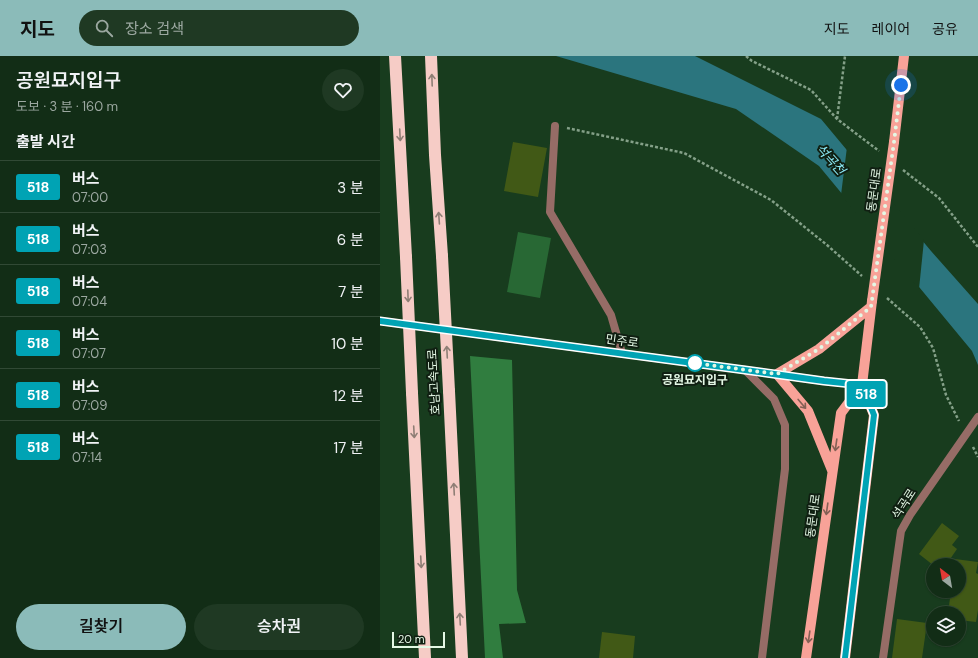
<!DOCTYPE html>
<html lang="ko">
<meta charset="utf-8">
<style>
body{margin:0;font-family:"DM Sans","Noto Sans KR",sans-serif;background:#1f3923;color:#f1f3f6;height:100vh;display:flex;flex-direction:column;font-size:15px;white-space:nowrap}
*{box-sizing:border-box;margin:0}
p{font-size:13px;color:#9ca8a1}
.icon{flex:none;width:22px;height:22px;fill:none;stroke:currentColor;stroke-width:2;stroke-linecap:round;stroke-linejoin:round}
.map{position:relative;flex:1;overflow:hidden}
.drawer{display:flex;flex-direction:column;background:#122d16;width:380px}
.drawer>*{flex:none}
.badge{padding:0 8px;border-radius:3px;font-size:14px;line-height:26px}
.needle{width:26px;rotate:329deg}
.tools{position:absolute;left:546px;top:502px;display:grid;gap:8px}
.tools a{display:grid;place-items:center;width:40px;height:40px;border-radius:50%;background:#122d16;box-shadow:0 1px 3px #0004,0 0 0 1px #314935;font-size:20px}
.scale{position:absolute;left:12px;bottom:10px;width:53px;box-sizing:border-box;padding-left:4px;border:2px solid #e4f8e5;border-top:0;font-size:11px;line-height:14px;white-space:nowrap;color:#e4f8e5;-webkit-text-stroke:3px #101f12;paint-order:stroke}
.you{position:absolute;width:20px;height:20px;margin:-10px;border:3px solid #fff;border-radius:50%;background:#1a73e8;box-shadow:0 0 0 6px #1a73e833}
.map>.badge{position:absolute;translate:-50% -50%;box-shadow:0 0 0 2px #fff}
h2{padding:0 16px;font-size:15px;line-height:36px}
.round{display:grid;place-items:center;flex:none;width:42px;height:42px;border-radius:21px;background:#1f3923}
.summary{display:flex;align-items:center;justify-content:space-between;height:68px;padding:0 16px}
h1{font-size:19px;font-weight:600;line-height:30px}
.cta{display:flex;gap:8px;margin-top:auto;padding:8px 16px}
.cta a{flex:1;height:46px;border-radius:24px;background:#8bbbb9;color:#111;font-size:16px;font-weight:600;line-height:46px;text-align:center}
.cta a+a{background:#1f3923;color:#f1f3f6}
ul{padding:0;list-style:none}
li{display:flex;align-items:center;gap:12px;height:52px;padding:0 16px;border-top:1px solid #314935}
li div{flex:1}
li b{display:block;font-size:15px}
li em{font-style:normal}
li .badge{min-width:44px;font-weight:700;text-align:center}
header{display:flex;align-items:center;gap:24px;box-sizing:border-box;height:56px;padding:0 20px;background:#8bbbb9;color:#111}
header strong{font-size:19px}
nav{display:flex;gap:22px;margin-inline-start:auto;font-size:14px}
.search{width:280px;height:36px;background:#1f3923;display:flex;align-items:center;gap:10px;box-sizing:border-box;padding:0 14px;border-radius:22px;color:#9ca8a1;font-size:15px}
main{display:flex;flex:1;min-height:0}
.map>svg:first-child{display:block}
.green{fill:#286834}
.forest{fill:#307d3f}
.water{fill:#2b757e}
.pier{fill:#183c1e}
.building{fill:#415916}
.lines{fill:none;stroke-linecap:round;stroke-linejoin:round}
.path{stroke:#84a088;stroke-width:2.5;stroke-dasharray:3 2;stroke-linecap:butt}
.street{stroke:#966c66;stroke-width:8}
.secondary{stroke:#cd8b82;stroke-width:8}
.primary{stroke:#f8a298;stroke-width:10}
.highway{stroke:#f6ccc6;stroke-width:12}
.primary-bridge{stroke:#f8a298;stroke-width:10}
.highway-bridge{stroke:#f6ccc6;stroke-width:12}
.oneway{stroke:#8e7e75}
.oneway2{stroke:#846055}
.line-casing{stroke:#fff;stroke-width:9}
.line{stroke:#00a3b4;stroke-width:6}
.walk{stroke:#e4f8e5;stroke-width:4;stroke-dasharray:0 7.2}
.stop-dot{fill:#fff;stroke:#00a3b4;stroke-width:2}
.labels{text-anchor:middle;stroke-width:4;stroke-linejoin:round;paint-order:stroke}
.street-label{font-size:12px;fill:#e4f8e5;stroke:#101f12}
.stop-label{font-size:12px;font-weight:bold;fill:#e4f8e5;stroke:#101f12}
.water-label{font-size:13px;font-style:italic;fill:#8ceaf7;stroke:#101f12}
</style>
<header>
<strong>지도</strong>
<div class="search"><svg class="icon" aria-label="search" viewBox="0 0 24 24"><circle cx="10" cy="10" r="6"/><path d="M15 15l6 6"/></svg>장소 검색</div>
<nav><a>지도</a><a>레이어</a><a>공유</a></nav>
</header>
<main>
<section class="drawer">
<div class="summary"><div><h1>공원묘지입구</h1><p>도보 · 3 분 · 160 m</p></div><a class="round"><svg class="icon" aria-label="heart" viewBox="0 0 24 24"><path d="M12 20l-8-8c-3-5 5-10 8-4 3-6 11-1 8 4z"/></svg></a></div>
<h2>출발 시간</h2>
<ul>
<li><span class="badge" style="background:#00a3b4;color:#fff">518</span><div><b>버스</b><p>07:00</p></div><em>3 분</em></li>
<li><span class="badge" style="background:#00a3b4;color:#fff">518</span><div><b>버스</b><p>07:03</p></div><em>6 분</em></li>
<li><span class="badge" style="background:#00a3b4;color:#fff">518</span><div><b>버스</b><p>07:04</p></div><em>7 분</em></li>
<li><span class="badge" style="background:#00a3b4;color:#fff">518</span><div><b>버스</b><p>07:07</p></div><em>10 분</em></li>
<li><span class="badge" style="background:#00a3b4;color:#fff">518</span><div><b>버스</b><p>07:09</p></div><em>12 분</em></li>
<li><span class="badge" style="background:#00a3b4;color:#fff">518</span><div><b>버스</b><p>07:14</p></div><em>17 분</em></li>
</ul>
<div class="cta"><a>길찾기</a><a>승차권</a></div>
</section>
<div class="map">
<svg width="598" height="602" viewBox="0 0 598 602">
<rect width="100%" height="100%" fill="#183c1e"/>
<path class="green" d="M138,176L171,182L160,242L127,236Z"/>
<path class="forest" d="M90,300L132,304L137,534L146,567L119,568L123,602H105Z"/>
<path class="water" d="M176,0H315L441,63L551,195L598,248V309L592,295L439,110L356,53Z"/>
<path class="pier" d="M467,91L544,184L539,233L461,139Z"/>
<path class="building" d="M133,86L167,92L158,141L124,135Z
M562,467L579,480L572,489L577,493L566,509H553L539,498Z
M575,503L598,506L596,517L598,518V554L596,566L579,564V557H568L571,535H579V509H574Z
M517,563L547,567L542,602H512Z
M222,576L255,580L253,602H219Z"/>
<g class="lines">
<path class="path" d="M366,0L372,5L431,34L457,63L499,95
M457,63L465,0
M187,72L304,97L391,144L447,189L482,220
M523,114L559,142L598,191
M507,242L540,271L553,292L566,339L579,365
M593,391L598,401"/>
<path class="street" d="M175,70L170,156L231,259L242,297
M365,314L394,343L405,369V413L382,602
M503,602L521,475L530,459L598,361"/>
<path class="secondary" d="M0,265L365,314L444,325L482,329"/>
<path class="primary" d="M514,86L524,0
M452,414L428,355L397,318L439,293L491,251
M426,602L461,357L482,329
M465,602L494,359L482,329L492,245"/>
<path class="highway" d="M15,0L26,201
M51,0L55,99L62,200
M69,335L82,602
M32,337L45,602"/>
<path class="primary-bridge" d="M492,245L514,86"/>
<path class="highway-bridge" d="M62,200L69,335
M26,201L32,337"/>
</g>
<defs><path id="oneway-shaft" d="M-6 0H5M1.5-3L5.5 0L1.5 3" fill="none" stroke-width="1.6" stroke-linecap="round" stroke-linejoin="round"/></defs>
<g class="oneway">
<use href="#oneway-shaft" transform="translate(52 24) rotate(-92)"/>
<use href="#oneway-shaft" transform="translate(20 79) rotate(87)"/>
<use href="#oneway-shaft" transform="translate(59 162) rotate(-94)"/>
<use href="#oneway-shaft" transform="translate(28 240) rotate(88)"/>
<use href="#oneway-shaft" transform="translate(67 296) rotate(-93)"/>
<use href="#oneway-shaft" transform="translate(34 376) rotate(87)"/>
<use href="#oneway-shaft" transform="translate(74 433) rotate(-93)"/>
<use href="#oneway-shaft" transform="translate(41 506) rotate(87)"/>
<use href="#oneway-shaft" transform="translate(80 563) rotate(-93)"/>
</g>
<g class="oneway2">
<use href="#oneway-shaft" transform="translate(422 348) rotate(50)"/>
<use href="#oneway-shaft" transform="translate(456 389) rotate(98)"/>
<use href="#oneway-shaft" transform="translate(447 453) rotate(98)"/>
<use href="#oneway-shaft" transform="translate(429 581) rotate(98)"/>
</g>
<g class="lines">
<defs>
<path id="line" d="M0,265L365,314L444,325L482,329L494,359L465,602"/>
</defs>
<use href="#line" class="line-casing"/>
<use href="#line" class="line"/>
<path class="walk" d="M315,307H314L397,318L439,293L491,251L514,86L521,29"/>
</g>
<circle class="stop-dot" cx="315" cy="307" r="8"/>
<g class="labels">
<g class="street-label">
<text transform="translate(494 134) rotate(-82)" y="4">동문대로</text>
<text transform="translate(242 285) rotate(8)" y="4">민주로</text>
<text transform="translate(54 326) rotate(-93)" y="4">호남고속도로</text>
<text transform="translate(524 448) rotate(-57)" y="4">석곡로</text>
<text transform="translate(433 460) rotate(-82)" y="4">동문대로</text>
</g>
<g class="stop-label">
<text x="315" y="328">공원묘지입구</text>
</g>
<g class="water-label">
<text transform="translate(451 103) rotate(48)" y="5">석곡천</text>
</g>
</g>
</svg>
<div class="tools">
<a><svg class="needle" viewBox="-14 -14 28 28"><path d="M0-13l5 13h-10z" fill="#e53935"/><path d="M0 13l5-13h-10z" fill="#9ca8a1"/></svg></a>
<a><svg class="icon" aria-label="layers" viewBox="0 0 24 24"><path d="M12 4l9 5-9 5-9-5zM3 14l9 5 9-5"/></svg></a>
</div>
<div class="scale">20 m</div>
<div class="you" style="left:521px;top:29px"></div>
<b class="badge" style="left:486px;top:338px;background:#00a3b4;color:#fff">518</b>
</div>
</main>
